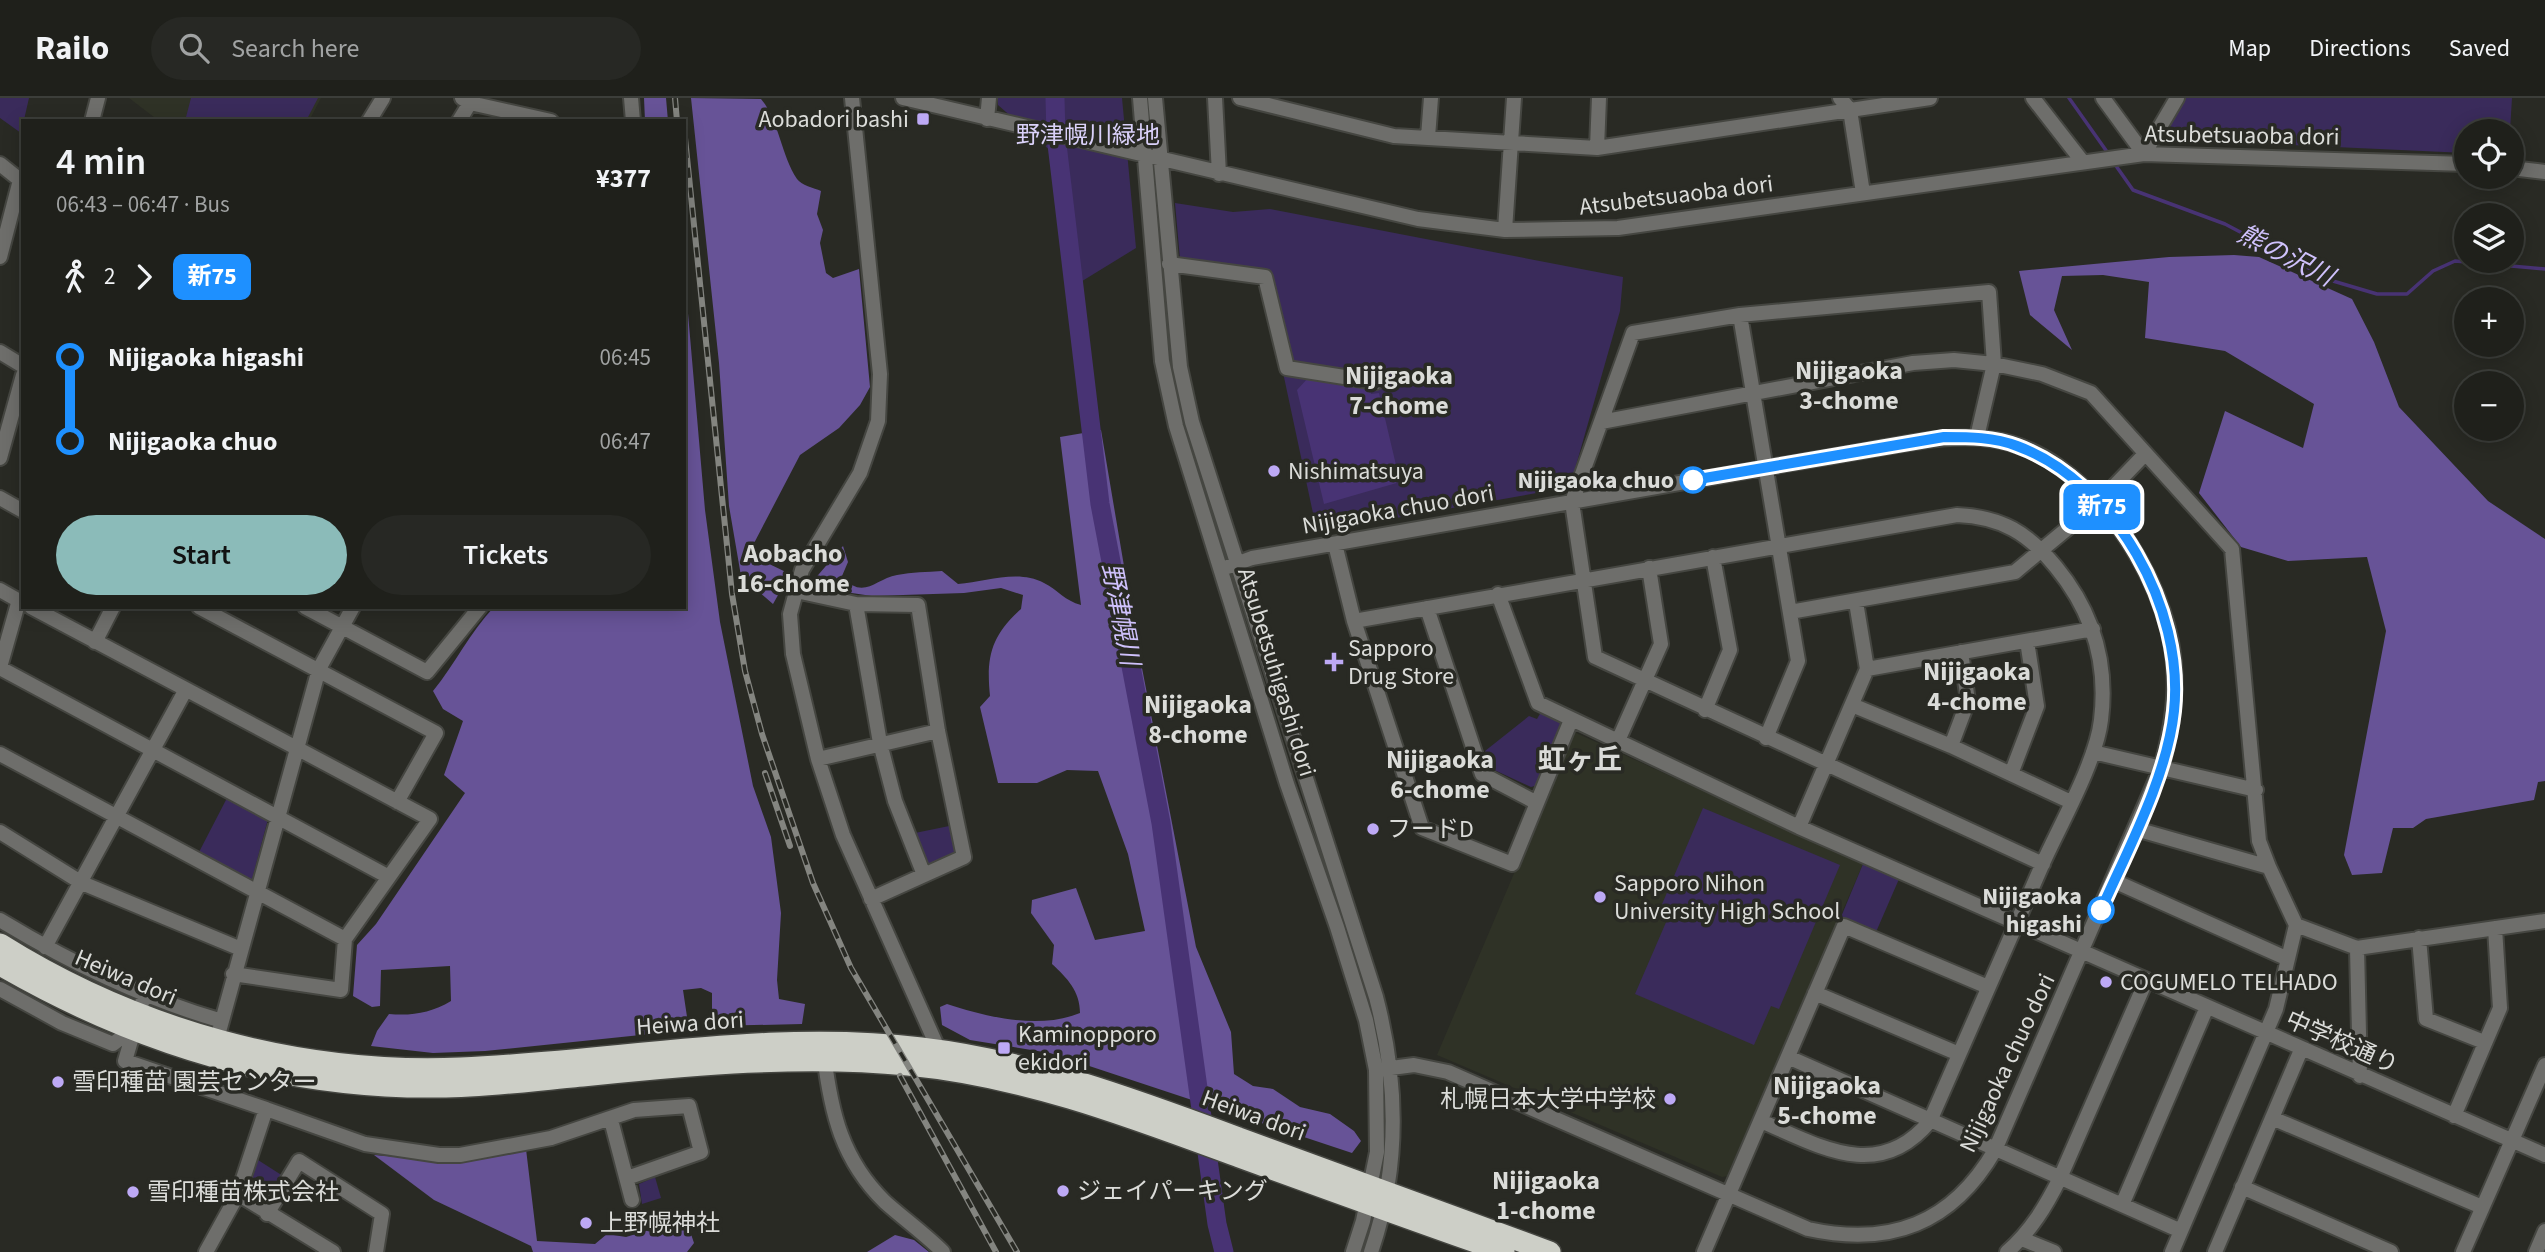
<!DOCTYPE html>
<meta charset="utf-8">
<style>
body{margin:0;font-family:"Source Sans 3","Noto Sans JP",sans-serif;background:#272824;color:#f1f3f6;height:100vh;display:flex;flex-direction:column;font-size:26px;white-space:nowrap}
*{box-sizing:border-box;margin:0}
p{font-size:23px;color:#a1a3a3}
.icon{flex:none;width:38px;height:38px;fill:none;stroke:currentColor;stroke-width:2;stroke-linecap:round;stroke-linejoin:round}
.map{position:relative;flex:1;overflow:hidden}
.panel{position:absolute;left:21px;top:21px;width:665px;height:490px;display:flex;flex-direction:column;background:#1f201b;border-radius:0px;box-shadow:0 4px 18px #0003,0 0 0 2px #3c3e3a}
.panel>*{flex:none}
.badge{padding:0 14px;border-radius:10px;font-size:24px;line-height:46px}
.buttons{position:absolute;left:2454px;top:21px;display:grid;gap:14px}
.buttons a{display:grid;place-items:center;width:70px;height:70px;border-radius:50%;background:#1f201b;box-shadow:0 4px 18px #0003,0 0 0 2px #3c3e3a;font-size:35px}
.map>.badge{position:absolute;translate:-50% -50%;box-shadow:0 0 0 4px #fff}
.legs{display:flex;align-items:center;gap:10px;height:77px;padding:0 35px;font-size:23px}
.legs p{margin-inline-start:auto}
.overview{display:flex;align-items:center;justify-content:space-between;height:119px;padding:0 35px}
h1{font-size:38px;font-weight:600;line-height:52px}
.cta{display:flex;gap:14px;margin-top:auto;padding:14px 35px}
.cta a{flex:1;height:80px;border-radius:42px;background:#8bbbb9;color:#111;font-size:28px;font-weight:600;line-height:80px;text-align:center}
.cta a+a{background:#272824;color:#f1f3f6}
ul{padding:0 35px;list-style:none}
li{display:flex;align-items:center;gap:24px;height:84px;font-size:26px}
li i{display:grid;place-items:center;width:10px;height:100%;margin:0 9px;background:currentColor}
li i::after{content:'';width:18px;height:18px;margin:-9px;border:5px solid;border-radius:50%;background:#1f201b}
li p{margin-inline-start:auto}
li:first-child i{background:linear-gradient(#0000 50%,currentColor 0)}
li:last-child i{background:linear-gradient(currentColor 50%,#0000 0)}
header{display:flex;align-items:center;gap:42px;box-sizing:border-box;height:98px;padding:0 35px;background:#1f201b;border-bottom:2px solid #3c3e3a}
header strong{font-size:33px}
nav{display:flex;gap:38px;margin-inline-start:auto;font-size:24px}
.search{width:490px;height:63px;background:#272824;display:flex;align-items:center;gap:18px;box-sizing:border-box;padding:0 24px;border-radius:38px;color:#a1a3a3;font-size:26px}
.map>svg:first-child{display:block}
.built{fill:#2f3226}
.green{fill:#3a2b5b}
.forest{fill:#675397}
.water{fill:#483374}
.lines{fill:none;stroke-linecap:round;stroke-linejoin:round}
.stream{stroke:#483374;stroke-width:3.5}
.river{stroke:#483374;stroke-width:19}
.minor-casing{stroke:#454641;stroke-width:18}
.highway-casing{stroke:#454641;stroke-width:24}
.minor{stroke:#6e6e6b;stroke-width:14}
.highway{stroke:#cdcfc7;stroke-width:21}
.rail-casing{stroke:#848580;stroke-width:6}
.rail{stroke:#292a24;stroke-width:3.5;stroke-dasharray:10;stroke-linecap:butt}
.line-1-casing{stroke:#fff;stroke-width:16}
.line-1{stroke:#1e90ff;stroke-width:10}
.poi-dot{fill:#bda9f5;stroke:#292a24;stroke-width:2.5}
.stop-1-dot{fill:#fff;stroke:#1e90ff;stroke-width:3.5}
.labels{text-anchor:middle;stroke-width:7;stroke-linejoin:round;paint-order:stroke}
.poi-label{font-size:24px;fill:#dbdcd9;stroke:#292a24;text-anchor:start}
.park-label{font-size:24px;fill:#dad1f9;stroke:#292a24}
.street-label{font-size:24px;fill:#dbdcd9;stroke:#292a24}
.stop-label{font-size:24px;font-weight:bold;fill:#dbdcd9;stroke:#292a24;text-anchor:end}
.water-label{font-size:26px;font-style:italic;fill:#cfc1fc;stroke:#292a24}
.neighbourhood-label{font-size:26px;font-weight:bold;fill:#dbdcd9;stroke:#292a24}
.quarter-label{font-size:28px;font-weight:bold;fill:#dbdcd9;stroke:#292a24}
</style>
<header>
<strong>Railo</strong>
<div class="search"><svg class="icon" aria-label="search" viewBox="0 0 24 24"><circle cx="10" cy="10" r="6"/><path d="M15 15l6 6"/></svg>Search here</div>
<nav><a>Map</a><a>Directions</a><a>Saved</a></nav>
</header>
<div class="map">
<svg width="2545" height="1154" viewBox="0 0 2545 1154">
<rect width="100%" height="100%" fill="#292a24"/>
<path class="built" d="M129,0H321L309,23H159Z
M1574,634L1863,766L1727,1078L1722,1079L1437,957Z"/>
<path class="green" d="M0,0H29L21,35L0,20Z
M191,0H318L306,23H185Z
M998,0H1122L1136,150L1079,185L1068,68L998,7Z
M2184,0H2512L2510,33H2466V55L2159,41Z
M1175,105L1233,114L1270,111L1623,179L1620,213L1571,385L1565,390L1317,434L1278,251L1285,249L1271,175L1180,161Z
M1541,614L1564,625L1538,687L1531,689L1490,670L1485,653L1529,618L1537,621Z
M227,700L268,721L251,785L198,756Z
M1703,710L1840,767L1779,911L1771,908L1754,947L1635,896L1667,822L1657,818Z
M954,727L959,757L930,770L915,735Z
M1863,766L1899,781L1876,834L1841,819Z
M258,1062L283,1078L267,1103L261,1104L247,1098Z
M655,1079L661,1100L642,1106L639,1086Z"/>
<path class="forest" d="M644,0H666L668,23H645Z
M691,0L761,1C779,22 781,57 797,81C801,87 814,90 821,93L817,116L823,132L820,145L826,175L833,180L859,171L870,289L860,307L839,330L800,357L752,449L761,462L790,476L773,506L741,478L729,408L719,265Z
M2234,157L2259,159L2352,201L2374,244L2399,309L2488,403L2545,441V683L2538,684L2534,702L2426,721L2413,730H2393L2382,775L2352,777L2344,757L2386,533L2367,459L2288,463L2241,449L2199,395L2225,313L2303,350L2314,306L2225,253L2145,240L2149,184L2103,177L2062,178L2054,212L2072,252L2030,217L2019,173L2169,159Z
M684,169L705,412L720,524L753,688L771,739L781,815L777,882L779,901L805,906L802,926L712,928V895L701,890L683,892L689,932L485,953L433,955L371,948L377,933L389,916C412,918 431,915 451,903L450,868L381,872L380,908L372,909L353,898L357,847L376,826L465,695L444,677L463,623L443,611L433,593C455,566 470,534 494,509H684Z
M1101,332L1136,539L1196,849L1231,934L1234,976L1253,988L1273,991L1300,1009L1330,1016L1354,1033L1361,1043L1352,1055L1050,955L970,942L942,927L940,909L947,906C987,919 1039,932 1080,915C1080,893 1067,880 1052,866L1054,847L1031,815L1032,802L1076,790L1095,842L1145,833L1128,756L1098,673L1067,672L1037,685H998L980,609L990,598C986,559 991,538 1021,511L1023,497L1001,490L964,495L872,498L818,490L813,483L843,448L848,464L842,478C863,503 875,481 897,477C912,474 927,474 942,473L958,486C986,484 1017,471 1044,485C1058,492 1065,503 1081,507L1060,339Z
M526,1051L537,1143L595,1146L607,1136L626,1139L686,1121L694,1145L687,1154H533L531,1148L434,1102L374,1057L453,1063Z
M895,1137L914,1142L929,1154H867Z"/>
<path class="water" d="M1309,279L1369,287L1371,296L1379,295L1400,384L1324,406L1297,292Z"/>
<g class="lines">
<path class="stream" d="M2069,0L2110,58
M2114,65L2133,92L2225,126L2333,183L2377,196H2407L2433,173L2455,163L2545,171"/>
<path class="river" d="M1055,0L1056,38L1100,406L1161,725L1217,1126L1224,1154"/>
<defs>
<path id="minor" d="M462,0L470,5L551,23
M631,0L633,23
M852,0L880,276L878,323L860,375L802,472L790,516L793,556L818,661L843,737L941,957
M903,0L1418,121L1505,132L1618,130L2144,56L2466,66
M1140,0L1162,263L1176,328L1287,686L1337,829L1366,922L1376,972L1377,1054L1363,1123L1353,1154
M1155,0L1180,269L1192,324L1376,899C1398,983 1400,1070 1371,1154
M1215,0L1219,76
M1240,0L1394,38L1597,50L1930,0
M1840,0L1850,12L1863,95
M2033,0L2082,63
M2103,0L2144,56L2177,0
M987,21L989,0
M92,23L98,0
M369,23L383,0
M459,23L473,0
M1428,39L1431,0
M1597,50L1599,0
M0,66L20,82L0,159
M2511,70L2545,74
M1505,132L1514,0
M1169,166L1265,179L1287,270L1376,284
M1740,217L1798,563L1766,640
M0,254L23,268
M1601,324L1913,265L1954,262L1994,266L2042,276L2091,295L2232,451L2259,743L2269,769
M1977,339L1994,266L1989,194L1740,217L1633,235L1572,404L1595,559L2043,766
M0,360L23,277
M0,400L23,413
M1335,446L1354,523L1422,730L1512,766L1571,622
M1222,471L1252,460C1421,431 1590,401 1759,371C1797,364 1836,358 1874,351C1915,344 1954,335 1996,342C2083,356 2155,463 2171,544C2179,587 2173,628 2161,670L1995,1052C1952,1126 1890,1149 1808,1131L1448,974L1414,967L1376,972
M0,492L23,505
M796,493L856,506L918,507L938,633L964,759L871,801
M1498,496L1538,605L1799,729L2545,1057
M856,506L880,645L895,703L924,777
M31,509L430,721L345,841L341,892L233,876
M199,509L436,635L397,704
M305,509L427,574L480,509
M1427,510L1482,676L1537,705
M1790,514L2015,474L2098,405L2145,356
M1354,523L1957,417C2002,419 2028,435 2056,469C2093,514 2108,565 2101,622C2096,664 2061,725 2043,765C2005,851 1967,937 1930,1023C1879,1085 1819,1048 1761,1023
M95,544L113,509
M0,569L19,502
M0,570L387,778
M1867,571L2093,531
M1852,607L1951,648L2071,704
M1705,612L1730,552L1713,459
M1617,645L1661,546L1649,470
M1951,648L1968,603L1961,554
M2093,654L2256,692
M0,656L345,841
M818,661L938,633
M2011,676L2037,608L2027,543
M1799,729L1867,571L1856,504
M2136,731L2269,769L2296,827L2276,911L2172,1154
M0,734L82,785L241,851
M2114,783L2286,860
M0,822C71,865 142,900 222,923
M2296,827L2357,850L2545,823
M2419,840L2426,921L2484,944
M45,849L185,593
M2357,850L2360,978
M0,891L62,925L113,946L131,932
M1815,895L1959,956
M144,898L125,963L266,1011L238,1096L206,1154
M217,941L319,571L353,509
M824,957C831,1015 842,1062 885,1104C904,1121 925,1136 943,1154
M1788,959L2181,1133
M266,1011L365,1046L439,1057H460L551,1040L634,1012L689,1008L701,1054L627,1080
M2454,1018L2500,910L2495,830
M2272,1020L2482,1109
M611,1022L632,1102
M2242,1089L2391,1154
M238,1096L333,1154
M2122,1107L2207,909
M267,1116L299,1063L382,1116L376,1154
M2022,1141L2054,1154
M1704,1154L1844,828L1988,889
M2007,1154C2031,1133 2046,1108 2060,1080L2146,883
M2215,1154L2301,952
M2463,1154L2545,967
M2536,1154L2545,1133"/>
<path id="highway" d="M0,846C137,932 300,977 461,970C615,964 767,931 921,950C1032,963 1134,1001 1239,1040C1343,1078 1447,1116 1550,1154
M0,867C135,945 282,991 439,989C484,989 528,983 572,979C684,968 795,956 908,967C1024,978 1131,1019 1239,1059C1327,1091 1415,1123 1504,1154"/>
</defs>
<use href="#minor" class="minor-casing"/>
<use href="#highway" class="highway-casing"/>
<use href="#minor" class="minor"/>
<use href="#highway" class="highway"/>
<defs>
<path id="rail" d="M675,0L677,23
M684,30L732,496L745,573L762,636L813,785L851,870L1017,1154
M765,675L790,748
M900,978L996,1154"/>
</defs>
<use href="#rail" class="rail-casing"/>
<use href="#rail" class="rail"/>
</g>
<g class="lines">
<defs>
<path id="line-1" d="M1693,382L1944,339C1969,339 1994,339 2017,348C2115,384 2185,511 2174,613C2167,679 2128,751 2101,812"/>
</defs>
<use href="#line-1" class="line-1-casing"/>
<use href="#line-1" class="line-1"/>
</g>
<g class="poi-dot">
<rect x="916" y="14" width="14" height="14" rx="3.5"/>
<circle cx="1274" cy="373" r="7"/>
<path d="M1330.5 553.5h7v7h7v7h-7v7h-7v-7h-7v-7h7z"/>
<circle cx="1373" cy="731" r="7"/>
<circle cx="1600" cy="799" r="7"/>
<circle cx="2106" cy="884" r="7"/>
<rect x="997" y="943" width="14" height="14" rx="3.5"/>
<circle cx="58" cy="984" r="7"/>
<circle cx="1670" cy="1001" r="7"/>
<circle cx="1063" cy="1093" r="7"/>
<circle cx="133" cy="1094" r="7"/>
<circle cx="586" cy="1125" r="7"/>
</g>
<g class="stop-1-dot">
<circle cx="1693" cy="382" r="12"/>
<circle cx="2101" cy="812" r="12"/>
</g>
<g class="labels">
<g class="poi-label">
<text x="909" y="29" text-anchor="end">Aobadori bashi</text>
<text x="1288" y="381">Nishimatsuya</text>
<text x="1348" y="558">Sapporo<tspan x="1348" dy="28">Drug Store</tspan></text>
<text x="1387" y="739">フードD</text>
<text x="1614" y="793">Sapporo Nihon<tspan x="1614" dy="28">University High School</tspan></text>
<text x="2120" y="892">COGUMELO TELHADO</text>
<text x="1018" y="944">Kaminopporo<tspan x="1018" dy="28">ekidori</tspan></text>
<text x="72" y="992">雪印種苗 園芸センター</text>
<text x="1656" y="1009" text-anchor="end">札幌日本大学中学校</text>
<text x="1077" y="1101">ジェイパーキング</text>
<text x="147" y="1102">雪印種苗株式会社</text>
<text x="600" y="1133">上野幌神社</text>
</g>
<g class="park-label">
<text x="1088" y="45">野津幌川緑地</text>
</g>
<g class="street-label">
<text transform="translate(2242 37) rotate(1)" y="8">Atsubetsuaoba dori</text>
<text transform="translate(1676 97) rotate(-7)" y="8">Atsubetsuaoba dori</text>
<text transform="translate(1398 411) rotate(-10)" y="8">Nijigaoka chuo dori</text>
<text transform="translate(1277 574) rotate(73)" y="8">Atsubetsuhigashi dori</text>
<text transform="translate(126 879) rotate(23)" y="8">Heiwa dori</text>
<text transform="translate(690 925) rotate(-4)" y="8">Heiwa dori</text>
<text transform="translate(2342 944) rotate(24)" y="8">中学校通り</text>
<text transform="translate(2007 965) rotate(-65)" y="8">Nijigaoka chuo dori</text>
<text transform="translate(1254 1017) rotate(20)" y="8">Heiwa dori</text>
</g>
<g class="stop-label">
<text x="1674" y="390">Nijigaoka chuo</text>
<text x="2082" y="806">Nijigaoka<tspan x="2082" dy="28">higashi</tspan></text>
</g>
<g class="water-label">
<text transform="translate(2286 157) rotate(27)" y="9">熊の沢川</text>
<text transform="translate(1121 516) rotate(79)" y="9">野津幌川</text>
</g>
<g class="neighbourhood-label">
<text x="1849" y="281">Nijigaoka<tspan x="1849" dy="30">3-chome</tspan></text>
<text x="1399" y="286">Nijigaoka<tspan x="1399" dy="30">7-chome</tspan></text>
<text x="793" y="464">Aobacho<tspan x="793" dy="30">16-chome</tspan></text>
<text x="1977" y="582">Nijigaoka<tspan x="1977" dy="30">4-chome</tspan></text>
<text x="1198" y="615">Nijigaoka<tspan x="1198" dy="30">8-chome</tspan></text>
<text x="1440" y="670">Nijigaoka<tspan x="1440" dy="30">6-chome</tspan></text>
<text x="1827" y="996">Nijigaoka<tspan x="1827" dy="30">5-chome</tspan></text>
<text x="1546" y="1091">Nijigaoka<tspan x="1546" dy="30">1-chome</tspan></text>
</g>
<g class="quarter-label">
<text x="1580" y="671">虹ヶ丘</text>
</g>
</g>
</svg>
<div class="buttons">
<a><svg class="icon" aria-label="locate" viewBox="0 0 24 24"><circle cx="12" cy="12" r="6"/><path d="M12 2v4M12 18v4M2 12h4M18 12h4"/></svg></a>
<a><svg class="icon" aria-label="layers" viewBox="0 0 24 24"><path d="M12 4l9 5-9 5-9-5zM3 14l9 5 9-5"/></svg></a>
<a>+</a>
<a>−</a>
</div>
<b class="badge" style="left:2102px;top:409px;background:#1e90ff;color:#fff">新75</b>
<section class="panel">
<div class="overview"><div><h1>4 min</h1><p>06:43 – 06:47 · Bus</p></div><b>¥377</b></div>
<div class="legs"><svg class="icon" aria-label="walk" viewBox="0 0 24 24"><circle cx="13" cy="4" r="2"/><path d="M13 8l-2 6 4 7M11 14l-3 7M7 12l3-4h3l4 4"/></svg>2<svg class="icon" aria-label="forward" viewBox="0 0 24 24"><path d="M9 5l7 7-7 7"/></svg><b class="badge" style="background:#1e90ff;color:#fff">新75</b></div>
<ul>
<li><i style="color:#1e90ff"></i><b>Nijigaoka higashi</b><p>06:45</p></li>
<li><i style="color:#1e90ff"></i><b>Nijigaoka chuo</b><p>06:47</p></li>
</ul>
<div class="cta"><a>Start</a><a>Tickets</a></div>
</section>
</div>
